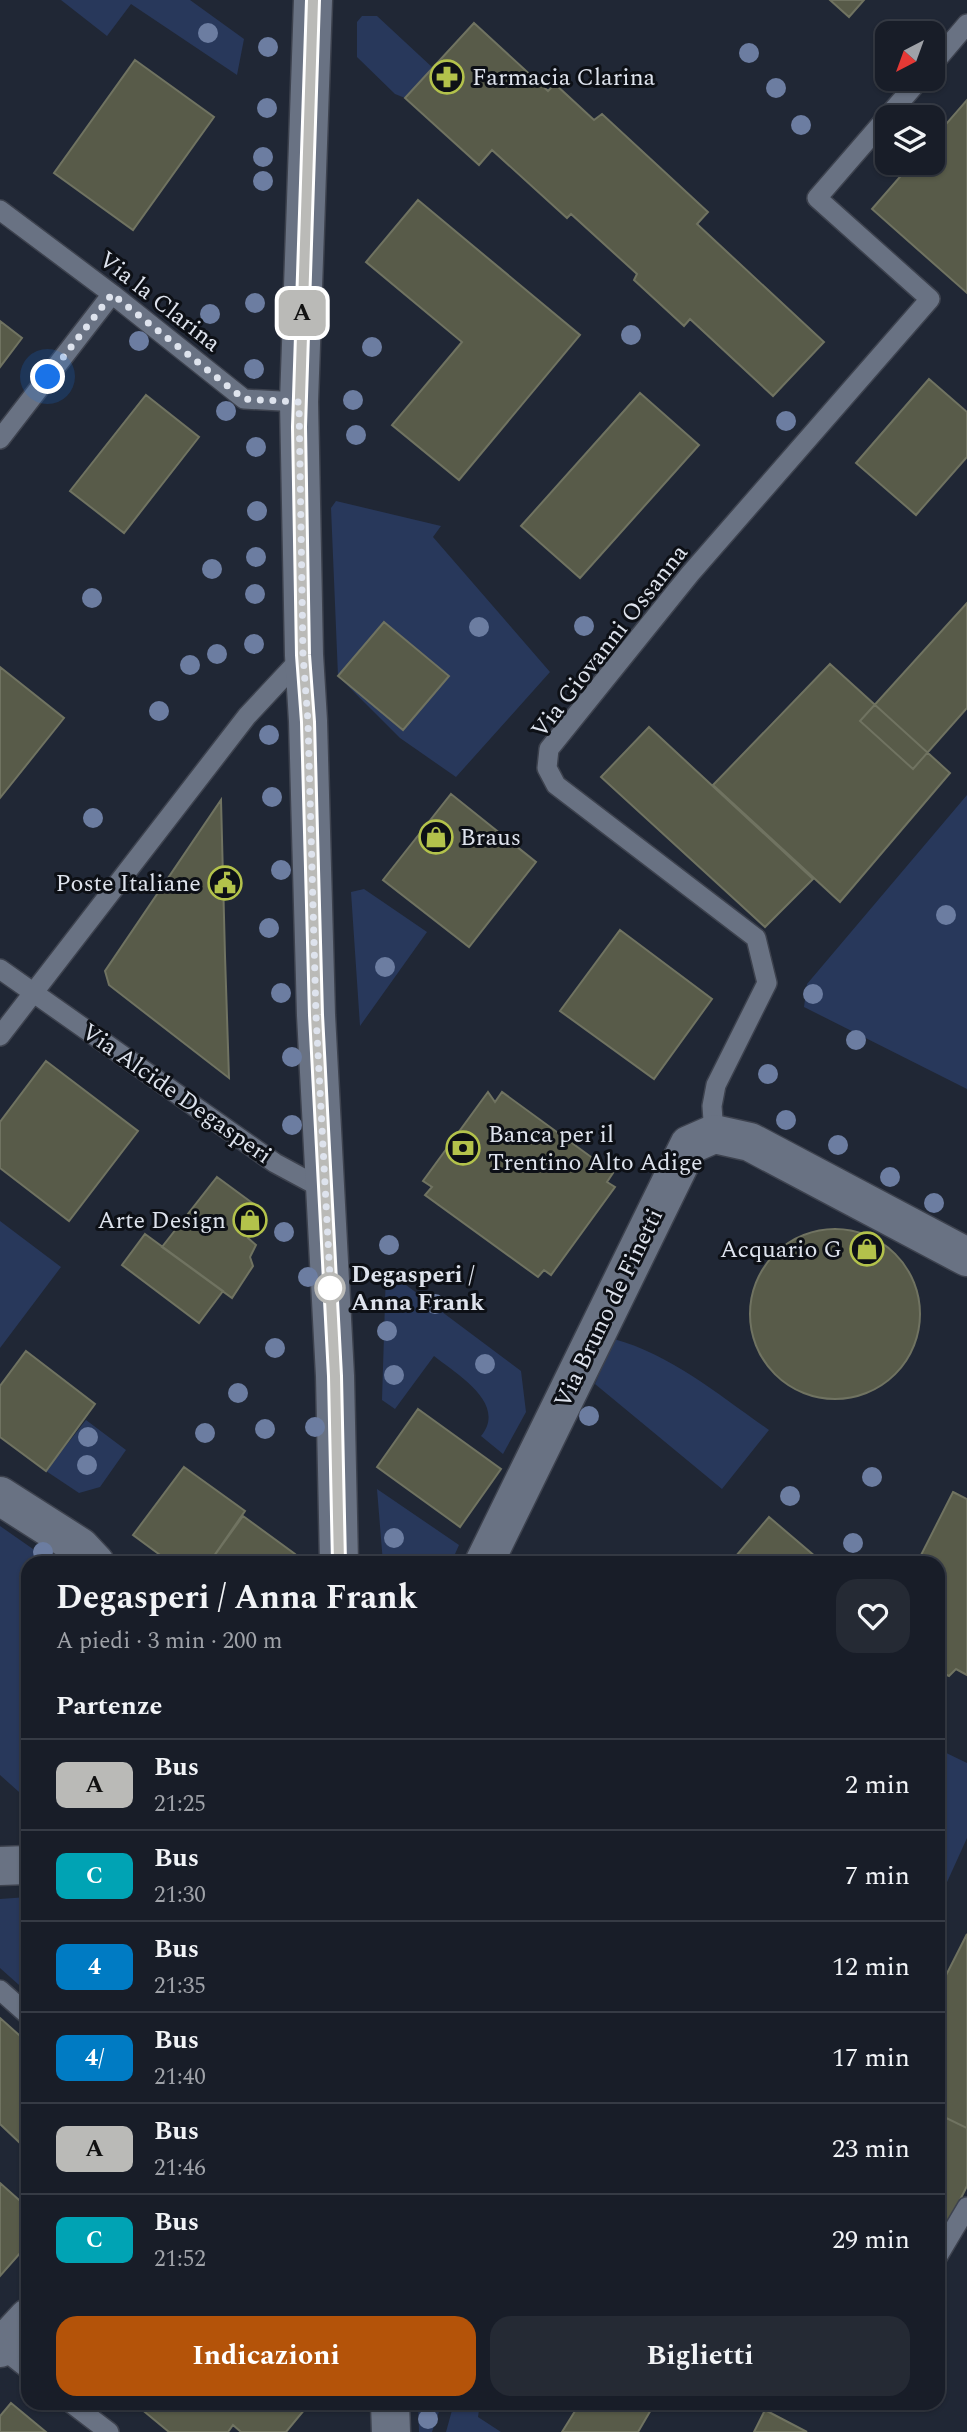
<!DOCTYPE html>
<html lang="it">
<meta charset="utf-8">
<style>
body{margin:0;font-family:Spectral,serif;background:#252a34;color:#f1f3f6;height:100vh;display:flex;flex-direction:column;font-size:26px;white-space:nowrap}
*{box-sizing:border-box;margin:0}
p{font-size:23px;color:#9fa2a8}
.icon{flex:none;width:38px;height:38px;fill:none;stroke:currentColor;stroke-width:2;stroke-linecap:round;stroke-linejoin:round}
.map{position:relative;flex:1;overflow:hidden}
.sheet{position:absolute;left:21px;top:1556px;width:924px;height:854px;display:flex;flex-direction:column;background:#181d28;border-radius:21px;box-shadow:0 2px 5px #0004,0 0 0 2px #363b45}
.sheet>*{flex:none}
.badge{padding:0 14px;border-radius:10px;font-size:24px;line-height:46px}
.needle{width:46px;rotate:221deg}
.controls{position:absolute;left:875px;top:21px;display:grid;gap:14px}
.controls a{display:grid;place-items:center;width:70px;height:70px;border-radius:14px;background:#181d28;box-shadow:0 2px 5px #0004,0 0 0 2px #363b45;font-size:35px}
.you{position:absolute;width:35px;height:35px;margin:-18px;border:5px solid #fff;border-radius:50%;background:#1a73e8;box-shadow:0 0 0 10px #1a73e833}
.map>.badge{position:absolute;translate:-50% -50%;box-shadow:0 0 0 4px #fff}
h2{padding:0 35px;font-size:26px;line-height:63px}
.round{display:grid;place-items:center;flex:none;width:74px;height:74px;border-radius:21px;background:#252a34}
.summary{display:flex;align-items:center;justify-content:space-between;height:119px;padding:0 35px}
h1{font-size:33px;font-weight:700;line-height:52px}
.action{display:flex;gap:14px;margin-top:auto;padding:14px 35px}
.action a{flex:1;height:80px;border-radius:21px;background:#b45309;color:#fff;font-size:28px;font-weight:700;line-height:80px;text-align:center}
.action a+a{background:#252a34;color:#f1f3f6}
ul{padding:0;list-style:none}
li{display:flex;align-items:center;gap:21px;height:91px;padding:0 35px;border-top:2px solid #363b45}
li div{flex:1}
li b{display:block;font-size:26px}
li em{font-style:normal}
li .badge{min-width:77px;font-weight:700;text-align:center}
.map>svg:first-child{display:block}
.green{fill:#28385b}
.building{fill:#585b49;stroke:#707361;stroke-width:2}
.lines{fill:none;stroke-linecap:round;stroke-linejoin:round}
.service-casing{stroke:#3d424e;stroke-width:22}
.minor-casing{stroke:#3d424e;stroke-width:41}
.tertiary-casing{stroke:#3d424e;stroke-width:41}
.service{stroke:#697283;stroke-width:19}
.minor{stroke:#697283;stroke-width:38}
.tertiary{stroke:#697283;stroke-width:38}
.tree{fill:#6c7da1}
.line-casing{stroke:#fff;stroke-width:16}
.line{stroke:#babab7;stroke-width:10}
.walk{stroke:#dee3ed;stroke-width:7;stroke-dasharray:0 12.6}
.stop-dot{fill:#fff;stroke:#babab7;stroke-width:3.5}
.labels{text-anchor:middle;stroke-width:6;stroke-linejoin:round;paint-order:stroke}
.poi-label{font-size:24px;fill:#dee3ed;stroke:#0d1016;text-anchor:start}
.street-label{font-size:24px;fill:#dee3ed;stroke:#0d1016}
.stop-label{font-size:24px;font-weight:bold;fill:#dee3ed;stroke:#0d1016;text-anchor:start}
</style>
<div class="map">
<svg width="967" height="2432" viewBox="0 0 967 2432">
<rect width="100%" height="100%" fill="#202735"/>
<path class="green" d="M61,0H190L244,39L237,75L131,4L107,36Z
M362,16H377L433,68L405,98L395,94L357,57V22Z
M336,501L441,526L433,537L550,672L456,777L400,738L338,676L331,508Z
M967,795V1089L804,1007L807,984Z
M364,889L427,932L360,1026L351,892Z
M0,1221L61,1267L0,1348Z
M386,1270L521,1371L526,1412L503,1454L481,1436C508,1403 456,1374 434,1356L395,1409L382,1400Z
M614,1339C672,1355 720,1396 769,1430L722,1489L595,1384Z
M86,1420L126,1450L100,1487L79,1493L46,1471Z
M377,1489L459,1545L451,1563H383Z
M0,1526L53,1563H28V1800L0,1775Z
M938,1749L967,1763V1838L938,1902Z
M28,1897V1993L0,1968V1899Z
M418,2403H442L432,2432H419Z
M454,2403H480L478,2417L501,2432H446Z"/>
<path class="building" d="M830,0H864L849,17Z
M474,23L548,91L555,84L594,120L602,114L708,212L697,224L824,342L773,396L690,319L684,326L634,280L637,274L571,214L567,218L492,150L479,165L405,98Z
M135,60L214,117L133,230L54,173Z
M967,100V293L872,209L912,163H933V139Z
M418,200L580,335L459,480L392,425L462,342L366,262Z
M0,321L22,338L0,367Z
M929,379L967,412V457L916,515L856,463Z
M640,393L699,445L580,578L521,526Z
M146,395L199,437L124,533L70,491Z
M967,603V708L913,769L860,721Z
M384,622L449,676L403,730L338,676Z
M830,664L950,773L840,902L713,785Z
M0,667L64,718L0,798Z
M649,727L813,879L765,927L601,777Z
M451,794L536,862L469,947L383,880Z
M221,800L225,956L229,1078L109,985L105,971Z
M620,930L712,999L654,1079L560,1011Z
M46,1061L138,1131L69,1221L0,1168V1122Z
M488,1092L495,1102L502,1092L613,1173L607,1182L615,1187L551,1275L544,1270L538,1277L425,1195L432,1187L423,1181Z
M217,1177L255,1205L248,1212L252,1229L248,1238L256,1245L250,1257L253,1266L232,1298L162,1247Z
M750 1314a85 85 0 1 1 170 0a85 85 0 1 1-170 0Z
M145,1234L223,1291L199,1323L122,1265Z
M26,1351L95,1404L46,1471L0,1437V1386Z
M418,1409L501,1469L460,1527L377,1467Z
M184,1467L245,1511L209,1563H171L133,1535Z
M953,1492L967,1499V1675L956,1669L949,1676L938,1671V1563H917Z
M243,1516L295,1554L289,1563H209Z
M769,1517L823,1563H730Z
M967,1934V2128L938,2114V1991Z
M0,2018L28,2043V2139L26,2137L20,2143L0,2124Z
M938,2114L967,2128V2186L938,2244Z
M0,2183L28,2208V2244L0,2276Z
M11,2403L46,2432H0V2416Z
M134,2403H310L286,2432H241L233,2425L228,2432H169Z
M580,2403H655L638,2432H562Z
M765,2410L807,2432H754Z"/>
<g class="lines">
<defs>
<path id="service" d="M933,64L967,24
M0,210L112,294L244,399L299,402
M0,439L112,294
M0,969L275,1163L325,1190
M0,1036L247,716L303,656
M714,1134L712,1106L716,1085L767,983L756,938L556,785L547,768L549,749L690,574L930,299L817,198L920,79
M0,1990L28,2015
M938,2256L967,2207
M0,2347L28,2369
M71,2403L109,2432"/>
<path id="minor" d="M0,1496L80,1547L95,1563
M484,1563L689,1145L714,1134L750,1142L967,1257
M0,1866L28,1865
M0,2348L28,2318"/>
<path id="tertiary" d="M313,0L299,402L304,655L308,721L316,1015L335,1376L339,1563
M390,2403L391,2432"/>
</defs>
<use href="#service" class="service-casing"/>
<use href="#minor" class="minor-casing"/>
<use href="#tertiary" class="tertiary-casing"/>
<use href="#service" class="service"/>
<use href="#minor" class="minor"/>
<use href="#tertiary" class="tertiary"/>
</g>
<g class="tree">
<circle cx="208" cy="33" r="10"/>
<circle cx="268" cy="47" r="10"/>
<circle cx="749" cy="53" r="10"/>
<circle cx="776" cy="88" r="10"/>
<circle cx="267" cy="108" r="10"/>
<circle cx="801" cy="125" r="10"/>
<circle cx="263" cy="157" r="10"/>
<circle cx="263" cy="181" r="10"/>
<circle cx="255" cy="303" r="10"/>
<circle cx="210" cy="314" r="10"/>
<circle cx="631" cy="335" r="10"/>
<circle cx="139" cy="341" r="10"/>
<circle cx="372" cy="347" r="10"/>
<circle cx="254" cy="369" r="10"/>
<circle cx="353" cy="400" r="10"/>
<circle cx="226" cy="411" r="10"/>
<circle cx="786" cy="421" r="10"/>
<circle cx="356" cy="435" r="10"/>
<circle cx="256" cy="447" r="10"/>
<circle cx="257" cy="511" r="10"/>
<circle cx="256" cy="557" r="10"/>
<circle cx="212" cy="569" r="10"/>
<circle cx="255" cy="594" r="10"/>
<circle cx="92" cy="598" r="10"/>
<circle cx="584" cy="626" r="10"/>
<circle cx="479" cy="627" r="10"/>
<circle cx="254" cy="644" r="10"/>
<circle cx="217" cy="654" r="10"/>
<circle cx="190" cy="665" r="10"/>
<circle cx="159" cy="711" r="10"/>
<circle cx="269" cy="735" r="10"/>
<circle cx="272" cy="797" r="10"/>
<circle cx="93" cy="818" r="10"/>
<circle cx="281" cy="870" r="10"/>
<circle cx="946" cy="915" r="10"/>
<circle cx="269" cy="928" r="10"/>
<circle cx="385" cy="967" r="10"/>
<circle cx="281" cy="993" r="10"/>
<circle cx="813" cy="994" r="10"/>
<circle cx="856" cy="1040" r="10"/>
<circle cx="292" cy="1057" r="10"/>
<circle cx="768" cy="1074" r="10"/>
<circle cx="786" cy="1120" r="10"/>
<circle cx="292" cy="1125" r="10"/>
<circle cx="838" cy="1145" r="10"/>
<circle cx="890" cy="1177" r="10"/>
<circle cx="934" cy="1203" r="10"/>
<circle cx="284" cy="1232" r="10"/>
<circle cx="389" cy="1245" r="10"/>
<circle cx="308" cy="1277" r="10"/>
<circle cx="435" cy="1304" r="10"/>
<circle cx="387" cy="1331" r="10"/>
<circle cx="275" cy="1348" r="10"/>
<circle cx="485" cy="1364" r="10"/>
<circle cx="394" cy="1375" r="10"/>
<circle cx="238" cy="1393" r="10"/>
<circle cx="589" cy="1416" r="10"/>
<circle cx="315" cy="1427" r="10"/>
<circle cx="265" cy="1429" r="10"/>
<circle cx="205" cy="1433" r="10"/>
<circle cx="88" cy="1437" r="10"/>
<circle cx="87" cy="1465" r="10"/>
<circle cx="872" cy="1477" r="10"/>
<circle cx="790" cy="1496" r="10"/>
<circle cx="394" cy="1538" r="10"/>
<circle cx="853" cy="1543" r="10"/>
<circle cx="43" cy="1552" r="10"/>
<circle cx="428" cy="2419" r="10"/>
</g>
<g class="lines">
<defs>
<path id="line" d="M313,0L299,427L303,655L308,722L316,1015L335,1376L339,1563"/>
</defs>
<use href="#line" class="line-casing"/>
<use href="#line" class="line"/>
<path class="walk" d="M48,377L112,294L244,399L299,402L303,655L308,722L316,1015L331,1297L330,1288"/>
</g>
<defs>
<symbol id="pharmacy-ring" viewBox="-11 -11 22 22"><circle r="9.5" fill="#0d1016" stroke="#b3c24b" stroke-width="1.5"/><path d="M-2-6h4v4h4v4h-4v4h-4v-4h-4v-4h4Z" fill="#b3c24b"/></symbol>
<symbol id="shop-ring" viewBox="-11 -11 22 22"><circle r="9.5" fill="#0d1016" stroke="#b3c24b" stroke-width="1.5"/><path d="M-5-2.5h2.3a2.7 3.5 0 0 1 5.4 0H5L5.5 6h-11ZM-1.5-2.5h3a1.5 2.3 0 0 0-3 0Z" fill="#b3c24b"/></symbol>
<symbol id="civic-ring" viewBox="-11 -11 22 22"><circle r="9.5" fill="#0d1016" stroke="#b3c24b" stroke-width="1.5"/><path d="M-.6-6.5H3V-4.5H.6V-3L4-1V1h2V6H-6V1h2V-1L-.6-3ZM-1.2 2.5V6h2.4V2.5Z" fill="#b3c24b"/></symbol>
<symbol id="bank-ring" viewBox="-11 -11 22 22"><circle r="9.5" fill="#0d1016" stroke="#b3c24b" stroke-width="1.5"/><path d="M-6-4H6V4H-6ZM0-2.3a2.3 2.3 0 1 0 0 4.6a2.3 2.3 0 1 0 0-4.6Z" fill="#b3c24b"/></symbol>
</defs>
<g fill-rule="evenodd">
<use href="#pharmacy-ring" x="428" y="58" width="38" height="38"/>
<use href="#shop-ring" x="417" y="818" width="38" height="38"/>
<use href="#civic-ring" x="206" y="864" width="38" height="38"/>
<use href="#bank-ring" x="444" y="1129" width="38" height="38"/>
<use href="#shop-ring" x="231" y="1201" width="38" height="38"/>
<use href="#shop-ring" x="848" y="1230" width="38" height="38"/>
</g>
<circle class="stop-dot" cx="330" cy="1288" r="14"/>
<g class="labels">
<g class="poi-label">
<text x="472" y="85">Farmacia Clarina</text>
<text x="460" y="845">Braus</text>
<text x="201" y="891" text-anchor="end">Poste Italiane</text>
<text x="488" y="1142">Banca per il<tspan x="488" dy="28">Trentino Alto Adige</tspan></text>
<text x="226" y="1228" text-anchor="end">Arte Design</text>
<text x="842" y="1257" text-anchor="end">Acquario G</text>
</g>
<g class="street-label">
<text transform="translate(160 301) rotate(38)" y="8">Via la Clarina</text>
<text transform="translate(609 641) rotate(-52)" y="8">Via Giovanni Ossanna</text>
<text transform="translate(177 1093) rotate(35)" y="8">Via Alcide Degasperi</text>
<text transform="translate(608 1308) rotate(-64)" y="8">Via Bruno de Finetti</text>
</g>
<g class="stop-label">
<text x="351" y="1282">Degasperi /<tspan x="351" dy="28">Anna Frank</tspan></text>
</g>
</g>
</svg>
<div class="controls">
<a><svg class="needle" viewBox="-14 -14 28 28"><path d="M0-13l5 13h-10z" fill="#e53935"/><path d="M0 13l5-13h-10z" fill="#9fa2a8"/></svg></a>
<a><svg class="icon" aria-label="layers" viewBox="0 0 24 24"><path d="M12 4l9 5-9 5-9-5zM3 14l9 5 9-5"/></svg></a>
</div>
<div class="you" style="left:48px;top:377px"></div>
<b class="badge" style="left:302px;top:313px;background:#babab7;color:#111">A</b>
<section class="sheet">
<div class="summary"><div><h1>Degasperi / Anna Frank</h1><p>A piedi · 3 min · 200 m</p></div><a class="round"><svg class="icon" aria-label="heart" viewBox="0 0 24 24"><path d="M12 20l-8-8c-3-5 5-10 8-4 3-6 11-1 8 4z"/></svg></a></div>
<h2>Partenze</h2>
<ul>
<li><span class="badge" style="background:#babab7;color:#111">A</span><div><b>Bus</b><p>21:25</p></div><em>2 min</em></li>
<li><span class="badge" style="background:#00a3b4;color:#fff">C</span><div><b>Bus</b><p>21:30</p></div><em>7 min</em></li>
<li><span class="badge" style="background:#007bc3;color:#fff">4</span><div><b>Bus</b><p>21:35</p></div><em>12 min</em></li>
<li><span class="badge" style="background:#007bc3;color:#fff">4/</span><div><b>Bus</b><p>21:40</p></div><em>17 min</em></li>
<li><span class="badge" style="background:#babab7;color:#111">A</span><div><b>Bus</b><p>21:46</p></div><em>23 min</em></li>
<li><span class="badge" style="background:#00a3b4;color:#fff">C</span><div><b>Bus</b><p>21:52</p></div><em>29 min</em></li>
</ul>
<div class="action"><a>Indicazioni</a><a>Biglietti</a></div>
</section>
</div>
